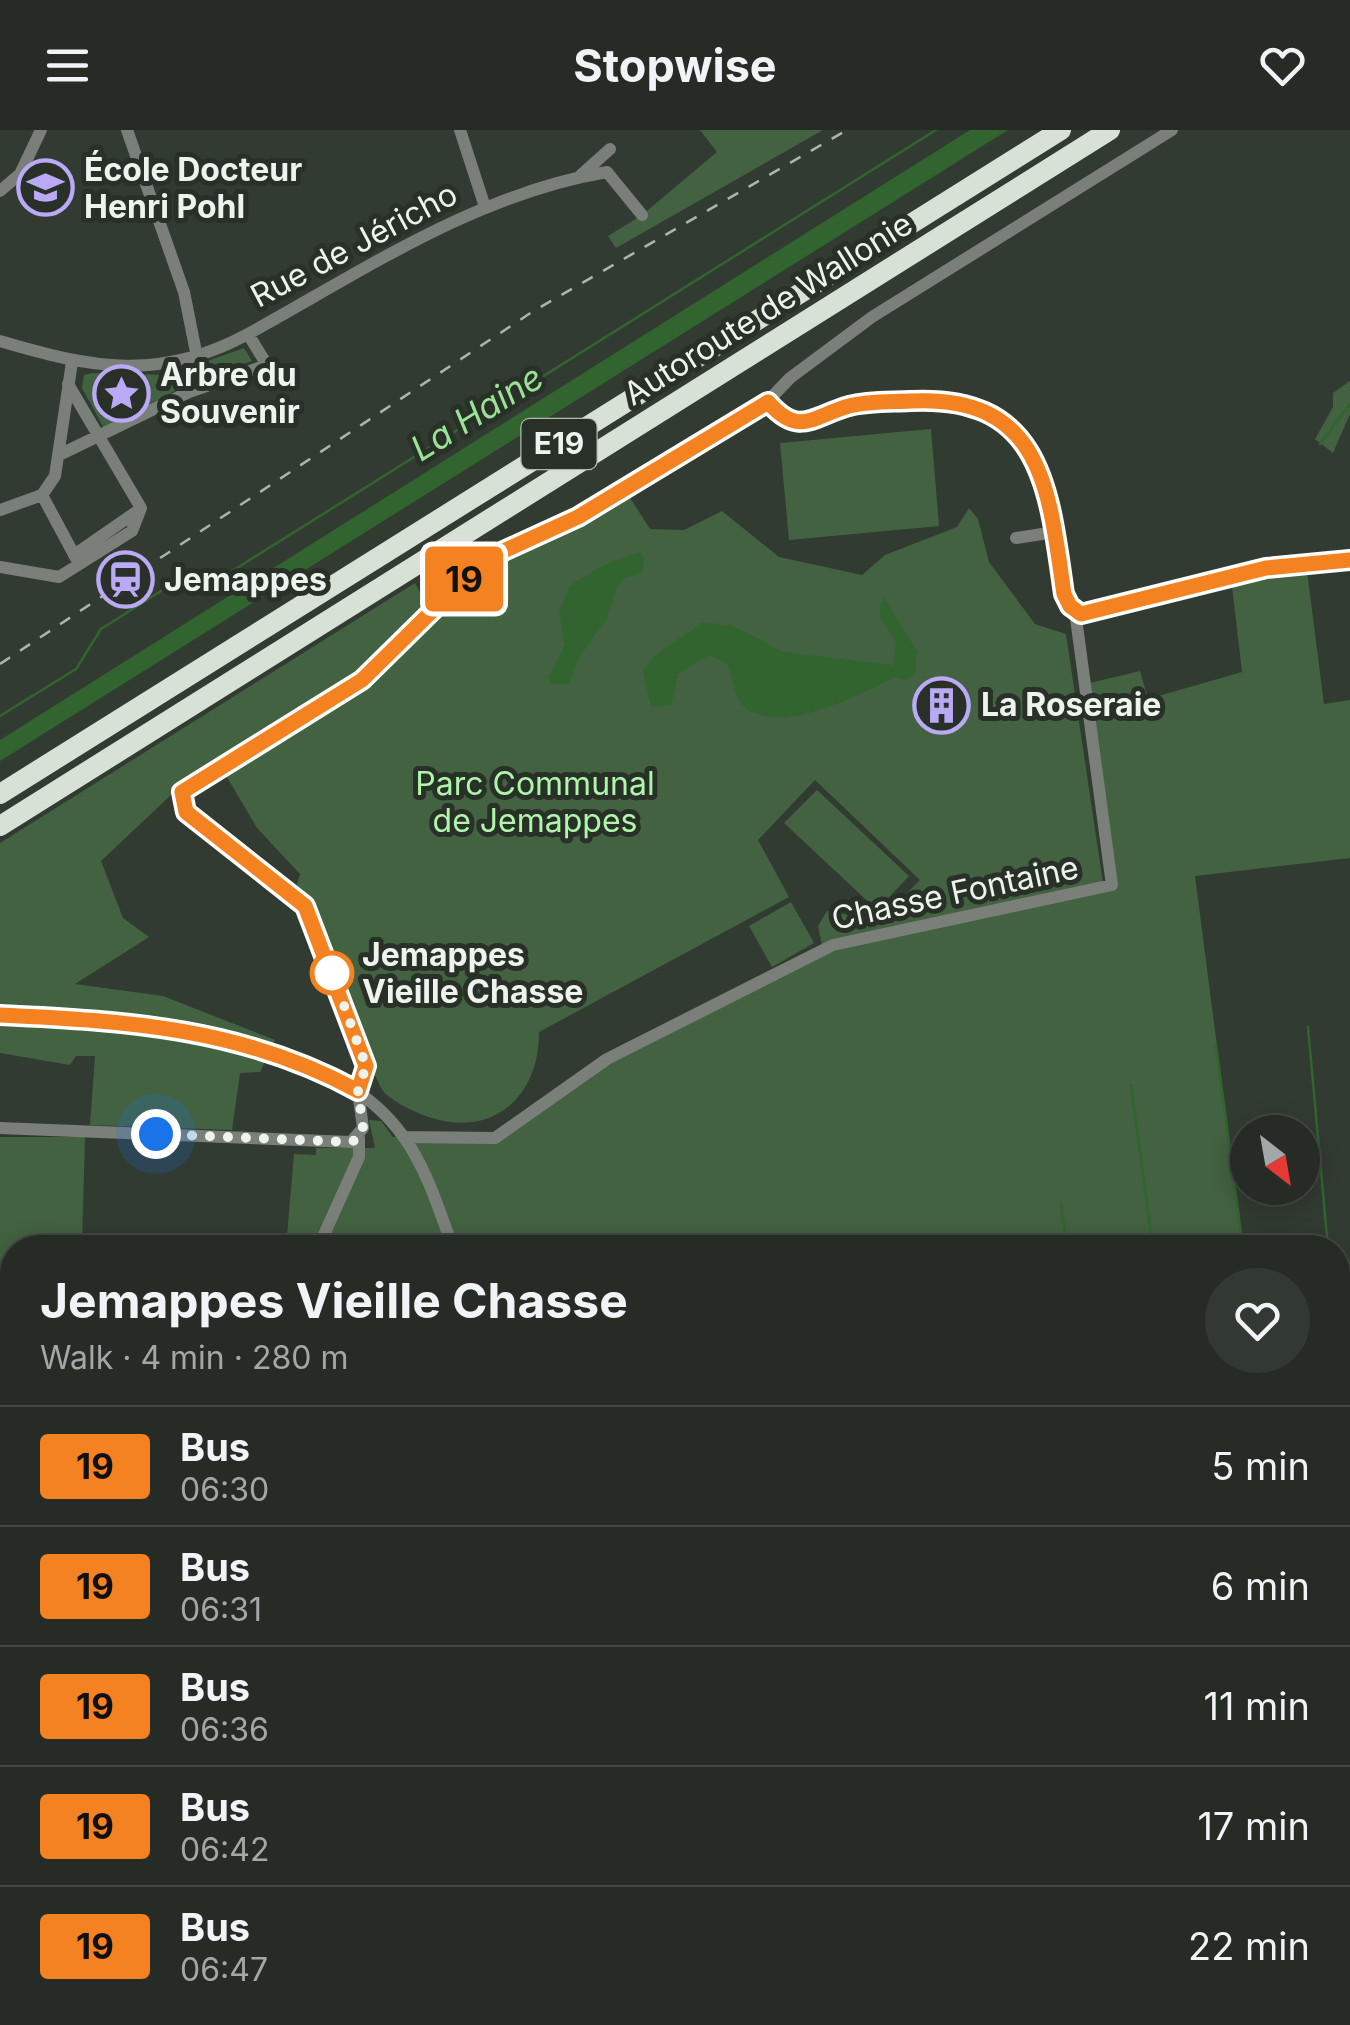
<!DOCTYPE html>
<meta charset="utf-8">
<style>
body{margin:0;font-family:Inter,sans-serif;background:#323832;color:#f1f3f6;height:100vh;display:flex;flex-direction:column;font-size:38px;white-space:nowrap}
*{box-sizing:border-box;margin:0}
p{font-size:32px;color:#a4a7a7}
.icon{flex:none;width:55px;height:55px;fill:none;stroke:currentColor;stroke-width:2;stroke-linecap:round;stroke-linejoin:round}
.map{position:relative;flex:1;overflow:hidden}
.side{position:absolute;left:0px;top:1105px;width:1350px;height:790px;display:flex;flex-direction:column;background:#262c25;border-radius:40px 40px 0 0;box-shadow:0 5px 25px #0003,0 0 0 2px #424842}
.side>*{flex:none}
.badge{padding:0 20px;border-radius:8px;font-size:35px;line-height:65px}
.needle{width:65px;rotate:149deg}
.controls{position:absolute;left:1230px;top:985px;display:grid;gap:20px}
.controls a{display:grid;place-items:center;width:90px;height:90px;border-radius:50%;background:#262c25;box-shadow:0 5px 25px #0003,0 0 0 2px #424842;font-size:50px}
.you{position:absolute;width:50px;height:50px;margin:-25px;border:8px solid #fff;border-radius:50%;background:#1a73e8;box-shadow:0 0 0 15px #1a73e833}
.map>.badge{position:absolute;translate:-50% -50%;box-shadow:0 0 0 5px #fff}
.round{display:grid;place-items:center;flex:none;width:105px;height:105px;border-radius:52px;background:#323832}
.summary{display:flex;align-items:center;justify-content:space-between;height:170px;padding:0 40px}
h1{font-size:48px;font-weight:700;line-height:75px}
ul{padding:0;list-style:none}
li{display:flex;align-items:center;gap:30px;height:120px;padding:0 40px;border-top:2px solid #424842}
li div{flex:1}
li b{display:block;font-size:38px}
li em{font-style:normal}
li .badge{min-width:110px;font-weight:700;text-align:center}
header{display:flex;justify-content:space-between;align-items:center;height:130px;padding:0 40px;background:#262c25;font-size:45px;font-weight:700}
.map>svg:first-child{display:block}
.green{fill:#436241}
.water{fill:#326430}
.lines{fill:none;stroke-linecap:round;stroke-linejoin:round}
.stream{stroke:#326430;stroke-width:2.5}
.minor{stroke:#7b7f7a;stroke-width:12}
.highway{stroke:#d7e1d6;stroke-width:20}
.rail{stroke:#adb4ac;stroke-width:2.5;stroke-dasharray:12 12;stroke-linecap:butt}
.line-casing{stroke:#fff;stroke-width:22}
.line{stroke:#f58220;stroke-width:15}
.walk{stroke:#edf3ed;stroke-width:10;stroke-dasharray:0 18}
.stop-dot{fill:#fff;stroke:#f58220;stroke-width:5}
.labels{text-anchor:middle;stroke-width:10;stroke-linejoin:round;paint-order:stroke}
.shield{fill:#283027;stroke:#b2b8b2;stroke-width:2.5}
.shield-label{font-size:30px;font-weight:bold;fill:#edf3ed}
.poi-label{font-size:32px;font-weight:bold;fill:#edf3ed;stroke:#283027;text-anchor:start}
.street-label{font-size:32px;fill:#edf3ed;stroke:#283027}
.park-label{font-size:32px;fill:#aef7aa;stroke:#283027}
.stop-label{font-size:32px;font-weight:bold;fill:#edf3ed;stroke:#283027;text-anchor:start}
.water-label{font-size:35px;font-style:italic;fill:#9ae396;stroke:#283027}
</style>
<header><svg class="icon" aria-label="menu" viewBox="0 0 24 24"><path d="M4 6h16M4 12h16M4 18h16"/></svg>Stopwise<svg class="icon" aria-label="heart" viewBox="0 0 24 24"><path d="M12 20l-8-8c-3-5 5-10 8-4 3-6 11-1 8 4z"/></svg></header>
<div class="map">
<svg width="1350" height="1895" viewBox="0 0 1350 1895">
<rect width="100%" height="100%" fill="#323b31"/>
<path class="green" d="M700,0H823L616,118L608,106L642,85L717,22Z
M244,218L252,231L196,250L104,298L82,258L84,245L93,243L168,245Z
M1350,251V284L1333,323L1315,309L1333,277V263Z
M931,299L939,396L789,410L780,313Z
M625,360L650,399L684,400L722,381L779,427L862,445L885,425L957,397L969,378L978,389L989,432L1035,494L1066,504L1103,753L1117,751L1090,553L1140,541L1148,569L1242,542L1231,448L1306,433L1324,574L1350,570V728L1195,746L1243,1117H286L294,1024L316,1025V1018H375L369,990L381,991L393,1007L484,1011L582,946L823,820L818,796L827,781L880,790L920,750L815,650L758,710L789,767L539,902C539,974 484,1013 416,982C407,978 389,969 383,961C376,951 377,942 366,936L294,764L300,744L257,698L221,637L171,665L101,731L123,788L149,807L75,854L163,866L275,910L260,942L240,943L232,1000L90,995L95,926H76L70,935L0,923V713L415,453L431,483L363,553L486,431Z
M817,660L909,746L877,780L784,693Z
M791,772L814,813L772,837L749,796Z
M0,1007H85L82,1114L205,1117L12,1118V1679L0,1684Z
M1161,1882L1165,1895H591L586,1883Z"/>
<path class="water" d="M970,0H1008L0,631V610Z
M639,422L644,425L643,441L624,449L617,458L606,490L578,529L569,554H551L548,547L565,515L559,481L570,455L602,436Z
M883,466L917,521L915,544L906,550L894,547C858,566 771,611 740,572C733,562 732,546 727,534L709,525L678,544L671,575L651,577L643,541L654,526L703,492L733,496L783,522L893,535L896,511L879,487Z"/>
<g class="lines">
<path class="stream" d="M1320,314L1350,274
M0,586L76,539L101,499L180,449L229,443L936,0
M1308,897L1328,1118
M1216,915L1243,1118
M1131,955L1153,1118
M1061,1073L1067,1118
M1338,1221L1339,1232
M1338,1257L1350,1256
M0,1682L12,1677
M250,1882L255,1895
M746,1882L752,1895
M1022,1882L1027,1895
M1098,1882L1101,1895"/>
<path class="minor" d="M127,0L184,162L197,227
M460,0L485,77
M581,45L610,19
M0,61L20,44L41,0
M248,204C363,141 475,64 607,42L642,85
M0,211C91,238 160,252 248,204L267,235L189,262L59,325
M767,272C799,307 810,287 849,276C868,271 890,272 910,271C1042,264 1050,360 1064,464L1070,476L1081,484L1266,439L1350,430
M42,365L78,432
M0,380L42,365L55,346L72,232
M1016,408L1055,402
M74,425L139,380
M0,437L59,447L132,401L141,378L68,254
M0,884C122,891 326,897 403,1006C427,1039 439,1080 453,1118
M358,961L366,936L305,776L186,681L181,669L187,657L306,589L363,550L484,429L577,387L767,272L790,248L872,187L1172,0
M0,998L351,1012L363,998L358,961
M404,1007L495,1008L607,929L833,815L1112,755L1075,481
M318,1118L359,1027V1008
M0,1367L12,1362
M1338,1671L1350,1741
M761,1882L767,1895"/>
<path class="highway" d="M0,664L1061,0
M0,696L1110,0"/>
<path class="rail" d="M0,534L532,182L847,0"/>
</g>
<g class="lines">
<defs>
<path id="line" d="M0,885C128,891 243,898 358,961L366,936L305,776L186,682L182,662L362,550L484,430L578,387L768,272C799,307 811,287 849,276C868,271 890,272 910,271C1043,264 1049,360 1064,464L1070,476L1081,484L1266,438L1350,430"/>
</defs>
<use href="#line" class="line-casing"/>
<use href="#line" class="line"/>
<path class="walk" d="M156,1004L351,1012L359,1008L363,998L358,961L366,936L332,843"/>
</g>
<defs>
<symbol id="school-ring" viewBox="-11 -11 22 22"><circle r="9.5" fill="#283027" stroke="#baaaf6" stroke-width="1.5"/><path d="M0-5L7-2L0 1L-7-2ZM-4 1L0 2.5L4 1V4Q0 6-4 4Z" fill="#baaaf6"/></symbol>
<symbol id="sight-ring" viewBox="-11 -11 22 22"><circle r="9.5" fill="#283027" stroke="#baaaf6" stroke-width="1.5"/><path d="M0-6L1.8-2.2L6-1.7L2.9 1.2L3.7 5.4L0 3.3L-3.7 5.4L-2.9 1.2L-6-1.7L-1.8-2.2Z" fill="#baaaf6"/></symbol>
<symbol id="station-ring" viewBox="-11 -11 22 22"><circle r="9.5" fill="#283027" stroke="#baaaf6" stroke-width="1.5"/><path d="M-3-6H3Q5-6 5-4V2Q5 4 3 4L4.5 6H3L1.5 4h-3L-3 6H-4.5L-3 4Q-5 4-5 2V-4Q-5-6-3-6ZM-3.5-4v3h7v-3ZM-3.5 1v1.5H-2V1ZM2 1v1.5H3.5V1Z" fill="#baaaf6"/></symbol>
<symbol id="building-ring" viewBox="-11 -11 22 22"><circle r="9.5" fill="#283027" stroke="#baaaf6" stroke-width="1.5"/><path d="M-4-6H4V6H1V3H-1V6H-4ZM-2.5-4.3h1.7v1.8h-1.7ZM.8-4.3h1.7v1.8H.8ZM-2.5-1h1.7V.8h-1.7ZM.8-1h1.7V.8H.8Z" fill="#baaaf6"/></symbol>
</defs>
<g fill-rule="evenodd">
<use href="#school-ring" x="14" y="26" width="63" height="63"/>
<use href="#sight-ring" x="90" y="232" width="63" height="63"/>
<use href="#station-ring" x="94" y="418" width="63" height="63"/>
<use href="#building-ring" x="910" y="544" width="63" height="63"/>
</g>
<circle class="stop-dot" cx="332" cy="843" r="20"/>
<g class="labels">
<rect class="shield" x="521.5" y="289" width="75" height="50" rx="8"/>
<g class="shield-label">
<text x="559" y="324">E19</text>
</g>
<g class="poi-label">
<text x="84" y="51">École Docteur<tspan x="84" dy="37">Henri Pohl</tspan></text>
<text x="160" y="256">Arbre du<tspan x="160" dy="37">Souvenir</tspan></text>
<text x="164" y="461">Jemappes</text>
<text x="981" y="586">La Roseraie</text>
</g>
<g class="street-label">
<text transform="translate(354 115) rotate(-28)" y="11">Rue de Jéricho</text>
<text transform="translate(768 179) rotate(-32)" y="11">Autoroute de Wallonie</text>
<text transform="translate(955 763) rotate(-12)" y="11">Chasse Fontaine</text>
</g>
<g class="park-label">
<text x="535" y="665">Parc Communal<tspan x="535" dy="37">de Jemappes</tspan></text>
</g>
<g class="stop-label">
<text x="362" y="836">Jemappes<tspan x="362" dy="37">Vieille Chasse</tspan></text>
</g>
<g class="water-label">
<text transform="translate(477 283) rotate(-32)" y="12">La Haine</text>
</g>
</g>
</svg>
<div class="controls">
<a><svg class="needle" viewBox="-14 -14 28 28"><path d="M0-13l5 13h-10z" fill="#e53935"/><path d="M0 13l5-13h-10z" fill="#a4a7a7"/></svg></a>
</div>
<div class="you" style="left:156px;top:1004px"></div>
<b class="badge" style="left:464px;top:449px;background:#f58220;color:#111">19</b>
<section class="side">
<div class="summary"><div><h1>Jemappes Vieille Chasse</h1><p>Walk · 4 min · 280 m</p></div><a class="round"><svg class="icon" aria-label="heart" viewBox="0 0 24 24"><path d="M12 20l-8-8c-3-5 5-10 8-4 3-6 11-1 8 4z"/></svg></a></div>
<ul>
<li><span class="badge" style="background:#f58220;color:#111">19</span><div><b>Bus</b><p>06:30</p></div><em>5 min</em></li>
<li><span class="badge" style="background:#f58220;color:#111">19</span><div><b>Bus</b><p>06:31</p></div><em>6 min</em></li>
<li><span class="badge" style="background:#f58220;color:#111">19</span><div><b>Bus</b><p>06:36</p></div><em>11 min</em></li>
<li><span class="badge" style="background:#f58220;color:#111">19</span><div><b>Bus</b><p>06:42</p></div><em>17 min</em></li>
<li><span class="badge" style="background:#f58220;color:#111">19</span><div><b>Bus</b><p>06:47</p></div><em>22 min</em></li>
</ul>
</section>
</div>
